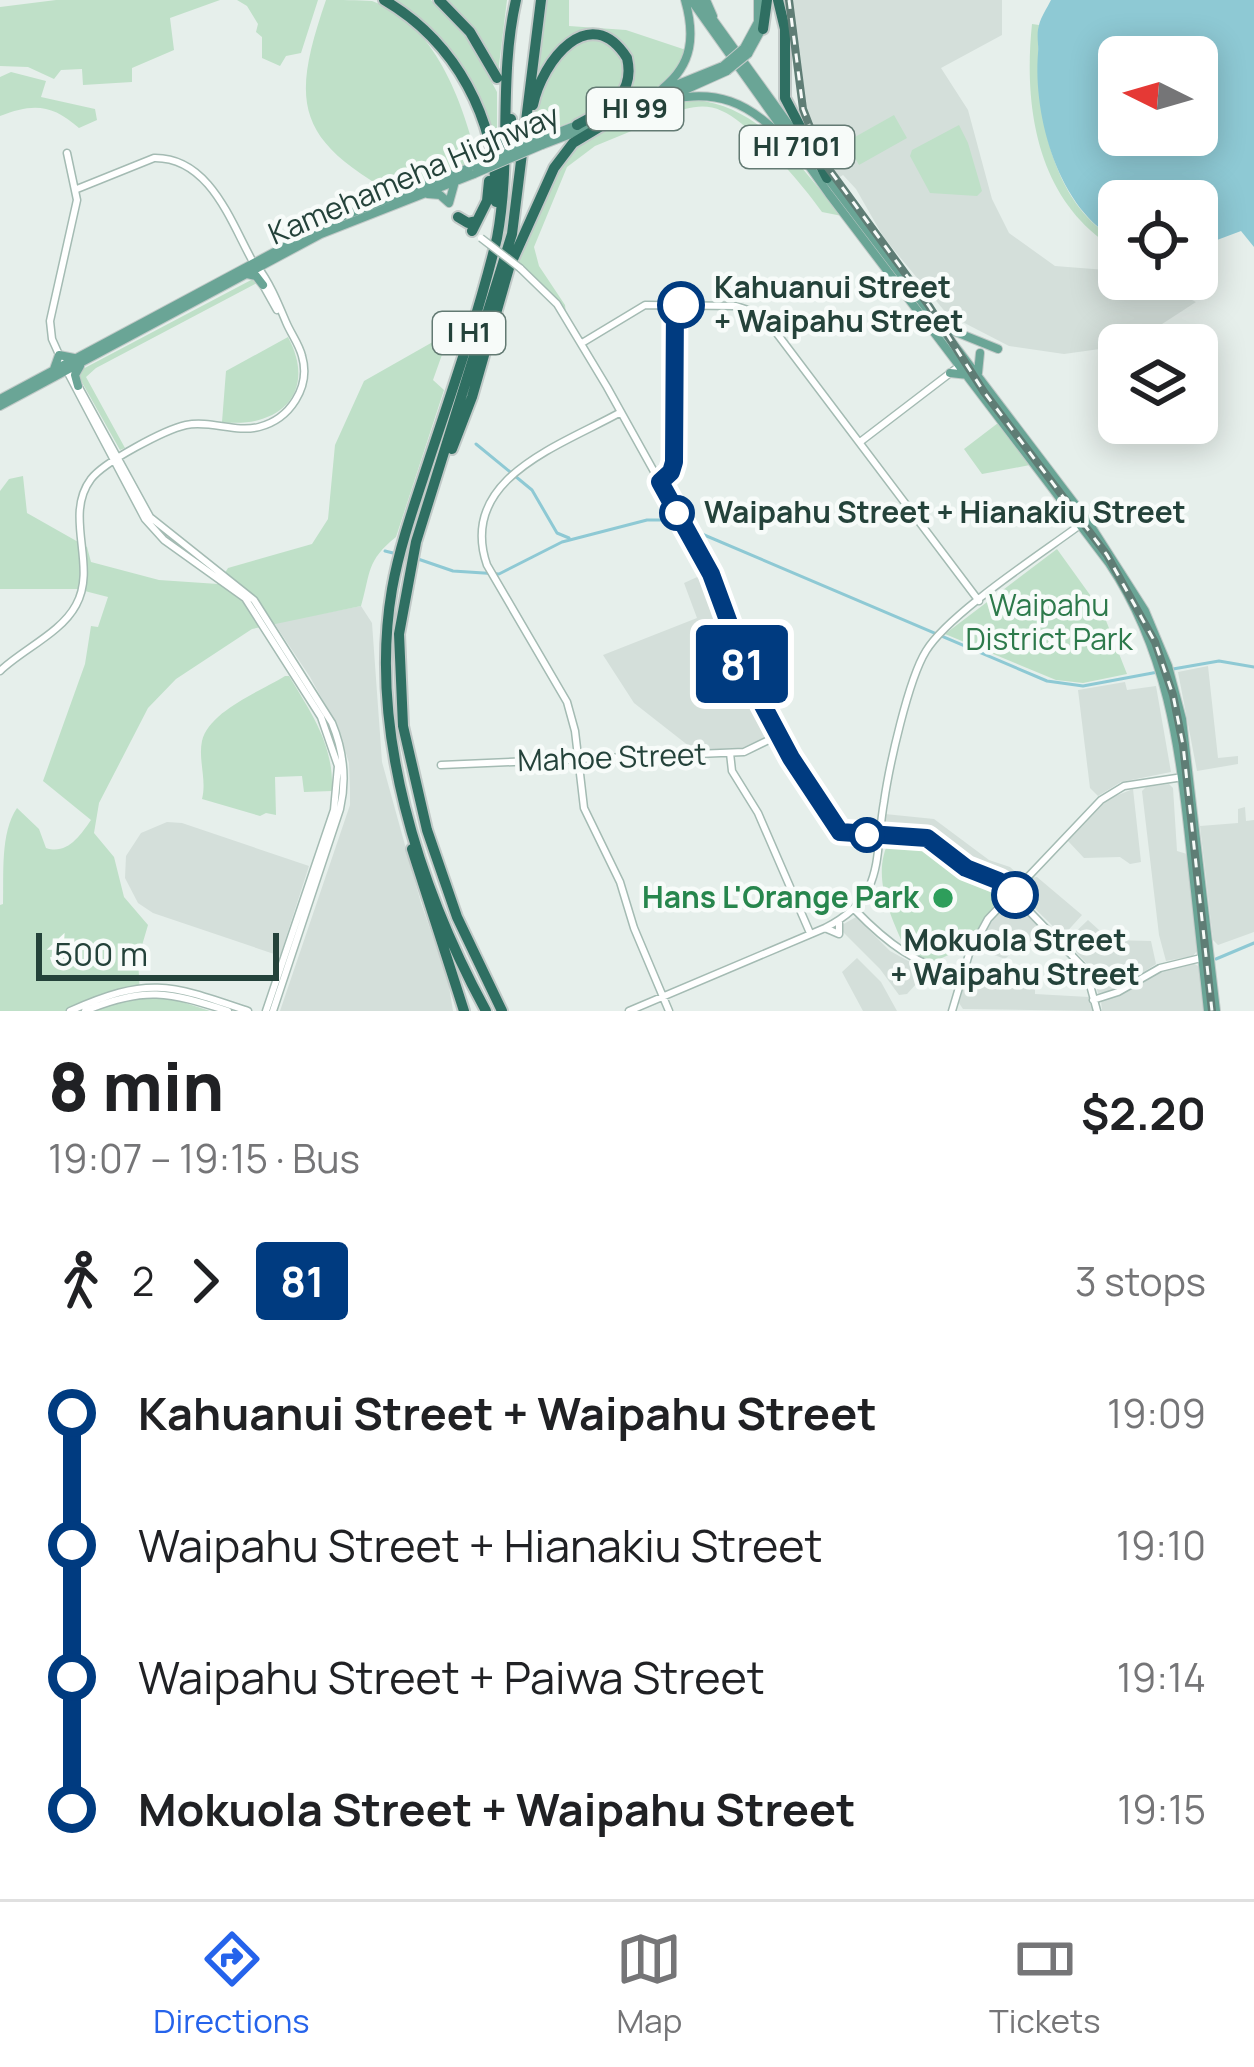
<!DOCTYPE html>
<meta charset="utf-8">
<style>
body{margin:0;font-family:Manrope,sans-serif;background:#f6f6f6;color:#202124;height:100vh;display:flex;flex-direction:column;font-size:45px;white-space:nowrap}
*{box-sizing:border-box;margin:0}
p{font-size:39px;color:#757577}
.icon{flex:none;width:66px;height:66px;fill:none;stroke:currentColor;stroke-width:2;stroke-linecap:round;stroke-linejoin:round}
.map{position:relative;height:1011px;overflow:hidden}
.sheet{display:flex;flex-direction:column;background:#fff;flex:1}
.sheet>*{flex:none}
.badge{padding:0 24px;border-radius:9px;font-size:42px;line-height:78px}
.needle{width:78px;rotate:275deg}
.controls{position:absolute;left:1098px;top:36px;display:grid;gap:24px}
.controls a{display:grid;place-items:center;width:120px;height:120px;border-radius:18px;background:#fff;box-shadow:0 6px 30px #0003;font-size:60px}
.scale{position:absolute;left:36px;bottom:30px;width:243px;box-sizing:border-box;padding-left:12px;border:6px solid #24423a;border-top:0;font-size:33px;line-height:42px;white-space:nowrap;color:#24423a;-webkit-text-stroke:9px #f7fbf9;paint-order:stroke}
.map>.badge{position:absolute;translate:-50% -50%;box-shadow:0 0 0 6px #fff}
.legs{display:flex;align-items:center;gap:18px;height:132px;padding:0 48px;font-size:39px}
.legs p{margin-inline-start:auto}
.headline{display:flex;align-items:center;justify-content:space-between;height:204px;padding:0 48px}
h1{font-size:66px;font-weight:800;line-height:90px}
ul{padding:0 48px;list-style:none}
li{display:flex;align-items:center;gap:42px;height:132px;font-size:45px}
li i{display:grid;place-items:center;width:18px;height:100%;margin:0 15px;background:currentColor}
li i::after{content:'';width:30px;height:30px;margin:-15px;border:9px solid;border-radius:50%;background:#fff}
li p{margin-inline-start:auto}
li:first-child i{background:linear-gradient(#0000 50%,currentColor 0)}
li:last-child i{background:linear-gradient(currentColor 50%,#0000 0)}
.tab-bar{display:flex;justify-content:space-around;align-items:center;height:168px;border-top:3px solid #e0e0e0;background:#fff;font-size:33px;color:#757577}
.tab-bar a{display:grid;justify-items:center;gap:6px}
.tab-bar .active{color:#2563eb}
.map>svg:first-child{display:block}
.built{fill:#d4dfda}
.green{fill:#bfe0c8}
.water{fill:#8ec9d4;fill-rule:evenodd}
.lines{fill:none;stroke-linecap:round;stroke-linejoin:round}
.stream{stroke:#8ec9d4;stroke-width:3}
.secondary-casing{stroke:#a4bbb3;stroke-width:9}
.primary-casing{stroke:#c2cac8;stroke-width:10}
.highway-casing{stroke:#c2cac8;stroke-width:14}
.secondary{stroke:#fff;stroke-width:6}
.primary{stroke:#6aa596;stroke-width:8}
.highway{stroke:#2f6f62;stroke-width:10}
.rail-casing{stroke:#5f7d75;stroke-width:8}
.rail{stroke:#f7fbf9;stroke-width:3;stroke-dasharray:9;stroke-linecap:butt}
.secondary-bridge-casing{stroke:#a4bbb3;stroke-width:9;stroke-linecap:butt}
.primary-bridge-casing{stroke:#c2cac8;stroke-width:10;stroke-linecap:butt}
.secondary-bridge{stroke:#fff;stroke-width:6}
.primary-bridge{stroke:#6aa596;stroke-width:8}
.line-1-casing{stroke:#fff;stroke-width:27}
.line-1{stroke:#003b80;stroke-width:18}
.stop-1-dot{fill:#fff;stroke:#003b80;stroke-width:6}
.leisure-dot{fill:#2e9e5b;stroke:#f7fbf9;stroke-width:4.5}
.labels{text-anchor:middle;stroke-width:9;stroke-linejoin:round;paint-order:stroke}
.shield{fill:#f7fbf9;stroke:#637a73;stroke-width:3}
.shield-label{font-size:27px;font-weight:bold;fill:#24423a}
.street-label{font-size:30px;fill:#24423a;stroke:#f7fbf9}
.stop-label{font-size:30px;font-weight:bold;fill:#24423a;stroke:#f7fbf9;text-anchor:start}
.park-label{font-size:30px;fill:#2d7a4b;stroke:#f7fbf9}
.leisure-label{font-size:30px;font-weight:bold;fill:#27864d;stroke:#f7fbf9;text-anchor:end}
</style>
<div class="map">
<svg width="1254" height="1011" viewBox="0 0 1254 1011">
<rect width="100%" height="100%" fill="#e6efeb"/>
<path class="built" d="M787,0H1002V35L941,68L968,110L992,199L1009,233L1055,266L1119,271V279H1153L1196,302L1142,337L1114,347L1064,354L1009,346L947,314L884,238L856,189L843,175L835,180L821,158L806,125L798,92Z
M706,573L738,668L770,735L745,748L694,750L634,703L603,655L697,618L684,583Z
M361,606L372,623L382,762L421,903L448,980L453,1011H280L350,805V788L349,763L338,728L310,677L274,623Z
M1208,666L1218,758L1238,756V764L1197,771L1178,672Z
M1125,682L1127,690L1156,686L1171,772L1121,782L1098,796L1090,788L1078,690Z
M1169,784L1173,788L1177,851L1187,854L1197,951L1193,956L1166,961L1159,935L1142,791L1146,787Z
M1133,789L1141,862L1130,864L1120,857L1084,858L1068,841L1108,799Z
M1245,807L1246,821L1254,820V932L1218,945L1213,940L1200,826L1238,823V809Z
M885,814L934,819L989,860L1010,867L1021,877L1011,884L968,865L929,836L888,833L884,828Z
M167,822L182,823L309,866L280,956L153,913L138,903L125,878L126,856L141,833Z
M1037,877L1082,915L1063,936L1020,894L1031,878Z
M1012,900L1056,943L1049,950L1036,952L1024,941L1005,959L976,948L994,918Z
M856,917L890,951L923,969L918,982L907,994L899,995L880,969L842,931V925Z
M1088,920L1110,940L1151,941L1156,964L1114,991L1098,993L1090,967L1066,941Z
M857,958L881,982L897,1011H863L842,972Z
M1193,963L1200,967L1204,1011H1102L1101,1001L1120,995L1157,972Z
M970,965L1021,985L1035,986V994L1089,997L1093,1011L963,1009L959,1003Z"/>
<path class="green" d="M56,0H220L170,18L174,50L132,68V82L83,85L82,69L61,70L54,79L28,67L0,66V7Z
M237,0H318L301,53L286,56L280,66L262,58V37L256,32L258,24L247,6Z
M326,0C340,0 359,0 372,1C435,22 463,103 477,160L392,193C295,138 291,102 326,0Z
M389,0H431L470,42L497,92V152L460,69Z
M442,0H507L498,73Z
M546,0H569V26L626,30L686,50C673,83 650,93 619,105C638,85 633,67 622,45L578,33L553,51L535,86Z
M1032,24L1039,25C1034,96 1046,204 1119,241V251C1038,204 1023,110 1032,24Z
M593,37L606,40L624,59L626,84L602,109L530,139L539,88L565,48Z
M11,72L46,81L41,97L95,109L97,120L79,128C52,104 33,103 0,116V77Z
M695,100C763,106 800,168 842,216L822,212C805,187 749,122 722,111C709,105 698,106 685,109L595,146L567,167L534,247L539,266L565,305L566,313L515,260L561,164C583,131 655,105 695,100Z
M894,115L907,138L859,165L846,142Z
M959,125L968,143L982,191L977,196L930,193L910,156L912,150Z
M253,279L257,283L96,368L86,377L125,448L120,450L79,377V371Z
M288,337C318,393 279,429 222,422L226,371Z
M438,339L444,349L433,380L444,390L396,537C366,561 371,572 361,606L252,629L176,679L148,708L99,803L94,833L114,857L124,897L148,925L138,959L140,995H161L210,1011H0V905L3,904C4,874 0,833 17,808L39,829L46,848C67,855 80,836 91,820L43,781L85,664L91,626L98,627L108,597L77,589H0V491L9,479L23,476L27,513L87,547L91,562L159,580L218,584L228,568L312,544L328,519L335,445L364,381Z
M998,423L1030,465L982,474L964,449Z
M1057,549L1103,613L1127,674L1083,683L1056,680L945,634Z
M285,676H289C312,714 334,745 332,791L304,792L302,776L275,777L276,815L266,813L260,816L202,799C207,780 198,760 202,741C209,711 261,691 285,676Z
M890,839L927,842L967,873L1004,890L968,946L931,963L906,951C891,916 870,876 890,839Z"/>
<path class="water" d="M1051,0H1254V247L1241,231L1217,240L1197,241V201H1119V241C1058,210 1033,116 1038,53C1039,44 1036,35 1039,25C1041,17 1047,8 1051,0ZM1119,57H1197V135H1119Z"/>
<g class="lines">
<path class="stream" d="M476,444L532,490L557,533L569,538
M385,551L397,554
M418,559L453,571L499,574L562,542L647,520H669L1047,681L1083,686L1158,672
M1173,669L1219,661L1254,667
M1216,959L1254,943"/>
<defs>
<path id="secondary" d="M77,189L154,158C210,157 231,223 253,262
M520,268L557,304L607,387L711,574L751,683L788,753L837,829L847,834L927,839L966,869L1003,884L1086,970L1097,1011
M263,285L277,310
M582,343L645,305L736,306L757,313L769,323L979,601
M61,359L52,339L50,321L77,200L67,153
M67,371L145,519L164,540L245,598L321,717L338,766L334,810L266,1011
M76,382L150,517L254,600L332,723C344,752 347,779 340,809L273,1011
M621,412C562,445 457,478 487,565L567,702L575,731L584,808L620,882L634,928L669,1011
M860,442L962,364
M661,481L671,472L674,462L675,305
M0,671C23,649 61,633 76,605C98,566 63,516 91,479C104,462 164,430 186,425C211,420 235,433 259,427C290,419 311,387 302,356C299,344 291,334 286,322C278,303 270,283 257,266
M730,753L732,771L758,813L810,933
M441,765L744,752L779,735
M855,910C887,943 916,965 961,976
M825,928L839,934V920
M1093,1000L1118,992L1160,968L1201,958
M70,1011C149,976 169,984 248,1011
M85,1011C144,986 169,992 228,1011
M629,1011L825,928C886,897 874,859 884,802C889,767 908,680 926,651C949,613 1044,552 1084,522
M952,1011L969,954L988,919L1101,800L1124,786L1183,777"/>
<path id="primary" d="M691,0L829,194L1109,563C1167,650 1179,743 1190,845C1196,900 1202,956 1208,1011
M699,0L810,154
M706,0L713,16
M744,48L758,22V0
M748,54L764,25
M663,88C693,64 695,35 685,0
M678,93L727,71
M646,105C718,85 748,99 797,153
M602,115L723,66
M617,117L647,105
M541,139L577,125
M542,145L597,124
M826,176L1087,520L1145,611L1168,666L1182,719L1216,1011
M428,194L440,195L449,203L454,185
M247,274L256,276L263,285
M946,328L998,349
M54,369L59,355L74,358
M950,373L968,375
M978,373L980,353
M78,386L75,375L80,366
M0,399L336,219L474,166
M0,406L321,234L474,174"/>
<path id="highway" d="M384,0C456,42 497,119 496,202
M439,0L470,32L497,78
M778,0L785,29V98L827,178
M763,29L767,0
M533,105C542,61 590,0 627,58C636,97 606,109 577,125
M511,119L516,157
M458,217L468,223L477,221
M472,231L487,201L489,181
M452,449L472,397L509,268L554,168L573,143L618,116
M412,849L464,1011
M486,1011C419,888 368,730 392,589C400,544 416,500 430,457C454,385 479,312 497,238C512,159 498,79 516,0
M502,1011L457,917L427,830L403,726L399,634L416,542L512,234L541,0"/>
</defs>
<use href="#secondary" class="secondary-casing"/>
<use href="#primary" class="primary-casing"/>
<use href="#highway" class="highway-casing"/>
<use href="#secondary" class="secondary"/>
<use href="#primary" class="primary"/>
<use href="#highway" class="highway"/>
<defs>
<path id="rail" d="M789,0L803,109L823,161L929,306L984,392L1107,555L1155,642L1173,695L1183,745L1212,1011"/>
</defs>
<use href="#rail" class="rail-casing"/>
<use href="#rail" class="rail"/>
<defs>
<path id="secondary-bridge" d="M481,238L520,268"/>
<path id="primary-bridge" d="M723,66L744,48
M727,71L748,54
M474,166L541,139
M474,174L542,145"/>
</defs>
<use href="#secondary-bridge" class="secondary-bridge-casing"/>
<use href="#primary-bridge" class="primary-bridge-casing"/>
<use href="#secondary-bridge" class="secondary-bridge"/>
<use href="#primary-bridge" class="primary-bridge"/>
</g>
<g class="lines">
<defs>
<path id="line-1" d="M681,305H675L674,462L671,472L660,482L711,574L751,683L791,758L840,832L927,838L966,868L999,881L1015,895"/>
</defs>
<use href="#line-1" class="line-1-casing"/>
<use href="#line-1" class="line-1"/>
</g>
<g class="stop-1-dot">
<circle cx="681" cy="305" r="21"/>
<circle cx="677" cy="513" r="15"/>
<circle cx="867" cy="835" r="15"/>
<circle cx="1015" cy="895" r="21"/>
</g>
<circle class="leisure-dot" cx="943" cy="898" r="12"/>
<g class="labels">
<g class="shield">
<rect x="587" y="88" width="96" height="42" rx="9"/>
<rect x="740" y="126" width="114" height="42" rx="9"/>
<rect x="433" y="312" width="72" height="42" rx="9"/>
</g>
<g class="shield-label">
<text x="635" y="118">HI 99</text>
<text x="797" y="156">HI 7101</text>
<text x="469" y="342">I H1</text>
</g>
<g class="street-label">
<text transform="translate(414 175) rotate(-23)" y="10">Kamehameha Highway</text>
<text transform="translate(612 758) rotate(-2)" y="10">Mahoe Street</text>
</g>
<g class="stop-label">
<text x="714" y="298">Kahuanui Street<tspan x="714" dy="34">+ Waipahu Street</tspan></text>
<text x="704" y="523">Waipahu Street + Hianakiu Street</text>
<text x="1015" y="951" text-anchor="middle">Mokuola Street<tspan x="1015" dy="34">+ Waipahu Street</tspan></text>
</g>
<g class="park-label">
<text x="1049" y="616">Waipahu<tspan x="1049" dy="34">District Park</tspan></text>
</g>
<g class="leisure-label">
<text x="919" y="908">Hans L'Orange Park</text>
</g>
</g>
</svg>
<div class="controls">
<a><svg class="needle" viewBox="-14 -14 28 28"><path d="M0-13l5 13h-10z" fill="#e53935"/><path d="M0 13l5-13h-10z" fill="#757577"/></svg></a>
<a><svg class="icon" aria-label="locate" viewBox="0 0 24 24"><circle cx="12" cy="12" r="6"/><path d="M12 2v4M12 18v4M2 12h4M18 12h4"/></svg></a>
<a><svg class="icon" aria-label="layers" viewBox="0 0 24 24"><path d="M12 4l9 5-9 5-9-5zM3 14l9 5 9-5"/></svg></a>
</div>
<div class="scale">500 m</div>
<b class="badge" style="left:742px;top:664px;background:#003b80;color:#fff">81</b>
</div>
<section class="sheet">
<div class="headline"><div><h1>8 min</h1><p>19:07 – 19:15 · Bus</p></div><b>$2.20</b></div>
<div class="legs"><svg class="icon" aria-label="walk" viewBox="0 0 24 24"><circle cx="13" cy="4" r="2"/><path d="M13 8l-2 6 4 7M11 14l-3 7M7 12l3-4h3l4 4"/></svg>2<svg class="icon" aria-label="forward" viewBox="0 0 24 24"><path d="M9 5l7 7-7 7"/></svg><b class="badge" style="background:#003b80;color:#fff">81</b><p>3 stops</p></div>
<ul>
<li><i style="color:#003b80"></i><b>Kahuanui Street + Waipahu Street</b><p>19:09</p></li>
<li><i style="color:#003b80"></i><span>Waipahu Street + Hianakiu Street</span><p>19:10</p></li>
<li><i style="color:#003b80"></i><span>Waipahu Street + Paiwa Street</span><p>19:14</p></li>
<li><i style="color:#003b80"></i><b>Mokuola Street + Waipahu Street</b><p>19:15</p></li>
</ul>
</section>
<nav class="tab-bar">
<a class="active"><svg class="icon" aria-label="directions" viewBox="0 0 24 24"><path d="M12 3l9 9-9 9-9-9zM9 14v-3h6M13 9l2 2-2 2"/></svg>Directions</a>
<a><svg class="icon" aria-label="map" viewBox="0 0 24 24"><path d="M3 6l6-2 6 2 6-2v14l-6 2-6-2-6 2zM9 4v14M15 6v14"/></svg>Map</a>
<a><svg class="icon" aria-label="tickets" viewBox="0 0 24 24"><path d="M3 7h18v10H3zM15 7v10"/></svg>Tickets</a>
</nav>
